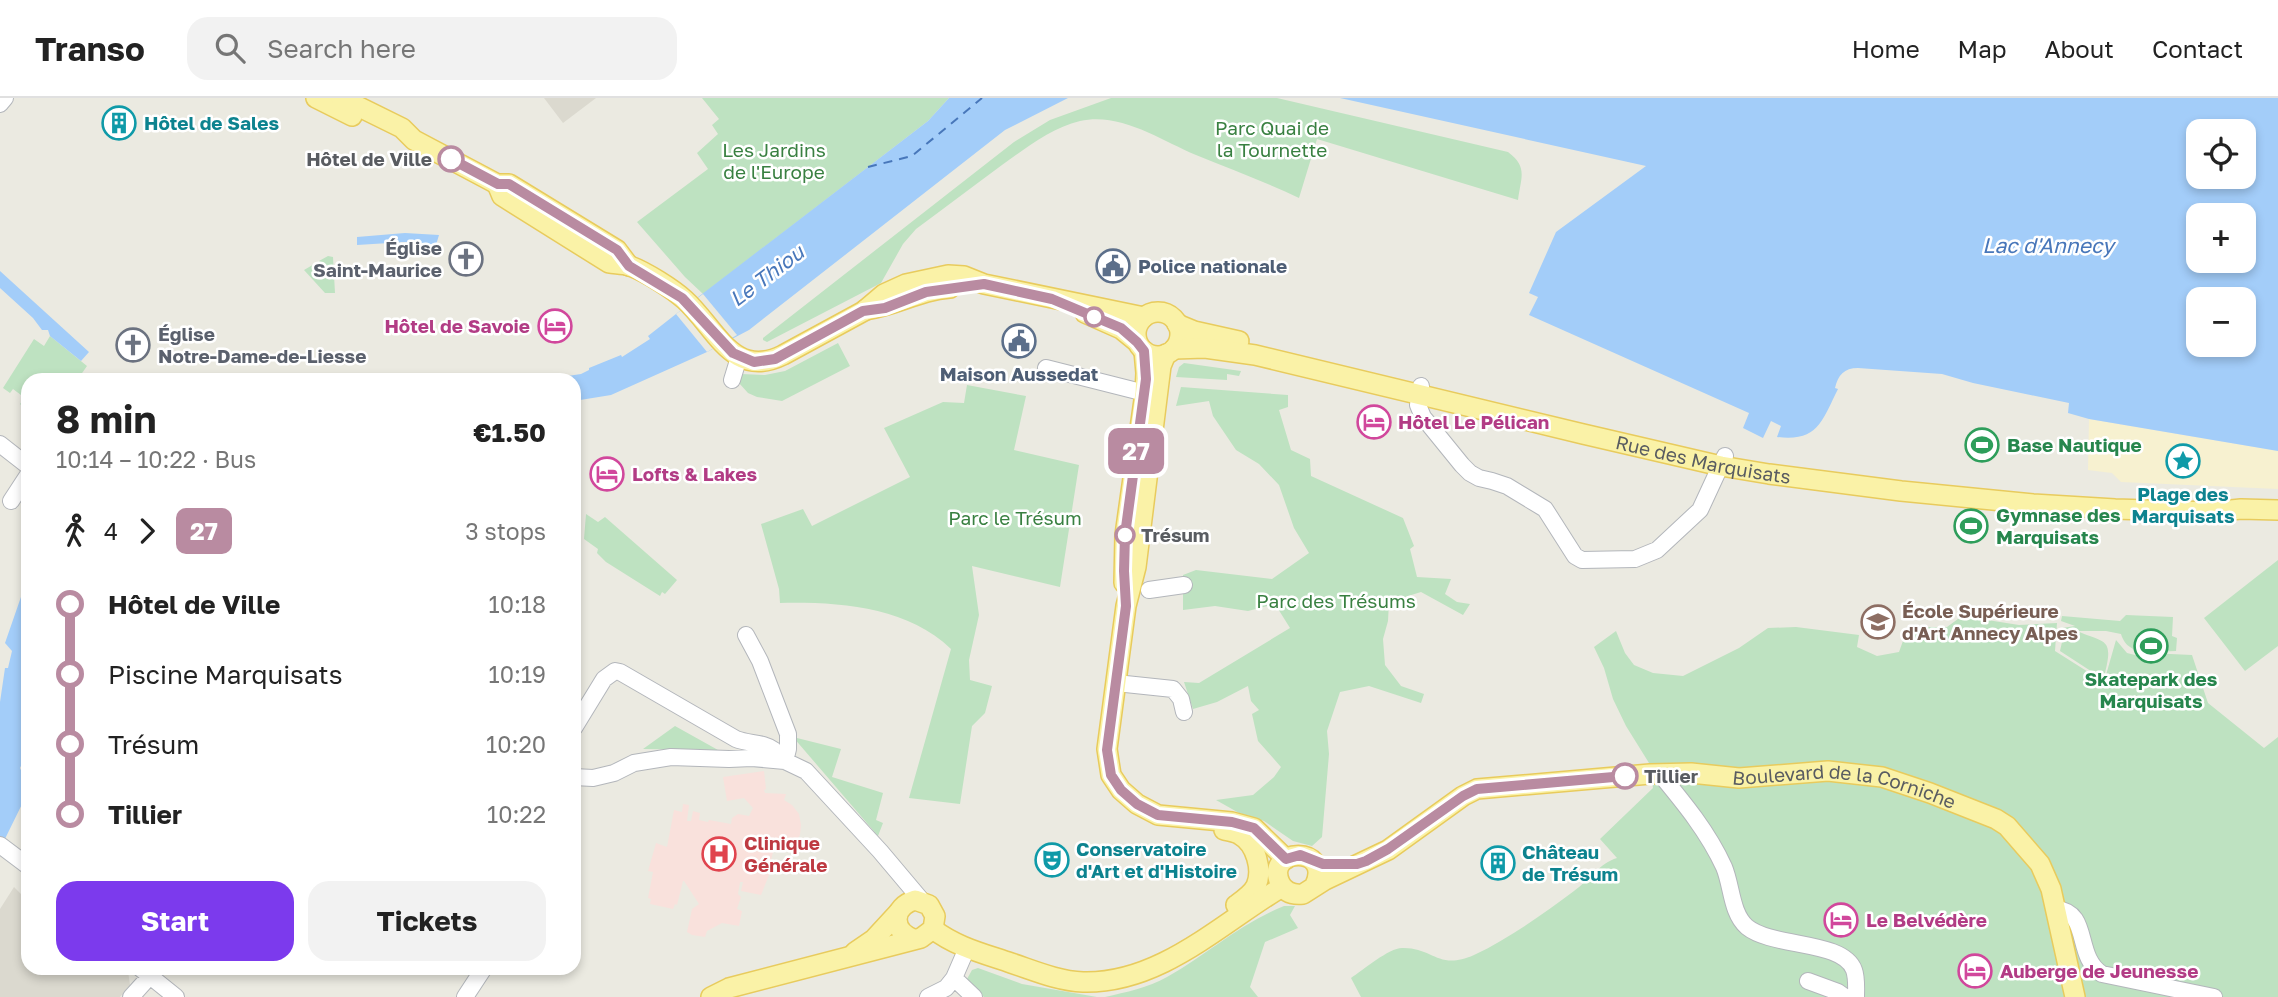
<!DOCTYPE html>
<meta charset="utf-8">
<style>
body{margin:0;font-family:"Golos Text",sans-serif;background:#f2f2f2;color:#222;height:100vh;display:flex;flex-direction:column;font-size:26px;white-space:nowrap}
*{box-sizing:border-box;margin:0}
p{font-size:23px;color:#767676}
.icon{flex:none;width:38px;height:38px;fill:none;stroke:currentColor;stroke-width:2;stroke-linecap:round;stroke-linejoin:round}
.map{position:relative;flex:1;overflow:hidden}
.panel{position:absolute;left:21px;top:275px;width:560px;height:602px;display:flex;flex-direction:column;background:#fff;border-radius:21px;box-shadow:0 4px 10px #0003}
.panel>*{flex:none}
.badge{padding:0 14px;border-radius:10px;font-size:24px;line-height:46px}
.tools{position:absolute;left:2186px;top:21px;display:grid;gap:14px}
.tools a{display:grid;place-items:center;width:70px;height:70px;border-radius:14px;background:#fff;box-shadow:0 4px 10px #0003;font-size:35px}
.map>.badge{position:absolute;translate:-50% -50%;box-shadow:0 0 0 4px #fff}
.legs{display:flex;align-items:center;gap:10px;height:77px;padding:0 35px;font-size:23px}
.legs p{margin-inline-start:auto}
.head{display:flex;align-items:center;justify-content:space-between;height:119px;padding:0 35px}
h1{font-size:38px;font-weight:700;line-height:52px}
.button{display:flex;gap:14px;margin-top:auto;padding:14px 35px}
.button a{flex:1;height:80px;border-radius:21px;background:#7c3aed;color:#fff;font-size:28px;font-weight:700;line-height:80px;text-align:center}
.button a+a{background:#f2f2f2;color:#222}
ul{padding:0 35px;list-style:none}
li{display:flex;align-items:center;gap:24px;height:70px;font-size:26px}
li i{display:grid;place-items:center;width:10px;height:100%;margin:0 9px;background:currentColor}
li i::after{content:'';width:18px;height:18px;margin:-9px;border:5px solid;border-radius:50%;background:#fff}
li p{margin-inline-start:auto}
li:first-child i{background:linear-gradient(#0000 50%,currentColor 0)}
li:last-child i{background:linear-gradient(currentColor 50%,#0000 0)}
header{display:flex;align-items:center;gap:42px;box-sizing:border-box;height:98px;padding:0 35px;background:#fff;border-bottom:2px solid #e0e0e0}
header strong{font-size:33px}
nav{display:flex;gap:38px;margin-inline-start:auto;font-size:24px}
.search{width:490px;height:63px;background:#f2f2f2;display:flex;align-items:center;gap:18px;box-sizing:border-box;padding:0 24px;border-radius:21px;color:#767676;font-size:26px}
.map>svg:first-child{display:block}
.education{fill:#dbd9cf}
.medical{fill:#f9e1dc}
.green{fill:#bee2c1}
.sand{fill:#f7f1d0}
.water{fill:#a3cdf9;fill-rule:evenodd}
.pier{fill:#ebeae1}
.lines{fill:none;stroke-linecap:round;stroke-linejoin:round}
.ferry{stroke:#4877ba;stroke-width:2;stroke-dasharray:9 7;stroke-linecap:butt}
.minor-casing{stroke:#b3b6bb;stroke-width:18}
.major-casing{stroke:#e8cb5d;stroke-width:22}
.minor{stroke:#fff;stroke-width:16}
.major{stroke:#faf2a7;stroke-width:19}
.line-1-casing{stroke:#fff;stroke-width:16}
.line-1{stroke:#b98ba1;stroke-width:10}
.stop-1-dot{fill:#fff;stroke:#b98ba1;stroke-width:3.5}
.labels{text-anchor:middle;stroke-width:5;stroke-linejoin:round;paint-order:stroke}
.culture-label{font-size:19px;font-weight:bold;fill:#0d838f;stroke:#fff;text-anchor:start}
.park-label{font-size:19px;fill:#398041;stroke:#fff}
.stop-label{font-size:19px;font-weight:bold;fill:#595c61;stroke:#fff;text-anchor:start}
.worship-label{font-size:19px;font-weight:bold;fill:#5b616d;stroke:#fff;text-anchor:end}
.service-label{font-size:19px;font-weight:bold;fill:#4e5e75;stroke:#fff;text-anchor:start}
.hotel-label{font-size:19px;font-weight:bold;fill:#b23c85;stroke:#fff;text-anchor:start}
.leisure-label{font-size:19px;font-weight:bold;fill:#27864d;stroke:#fff;text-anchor:start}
.street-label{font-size:19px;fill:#595c61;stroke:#fff}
.education-label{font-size:19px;font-weight:bold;fill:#785e54;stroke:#fff;text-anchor:start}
.health-label{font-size:19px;font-weight:bold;fill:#be3a42;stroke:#fff;text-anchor:start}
.water-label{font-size:21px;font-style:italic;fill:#4877ba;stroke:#fff}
</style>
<header>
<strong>Transo</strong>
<div class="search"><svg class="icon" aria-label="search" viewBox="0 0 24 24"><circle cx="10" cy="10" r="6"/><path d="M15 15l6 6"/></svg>Search here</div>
<nav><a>Home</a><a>Map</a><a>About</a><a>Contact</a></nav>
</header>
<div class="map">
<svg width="2278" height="899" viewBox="0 0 2278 899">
<rect width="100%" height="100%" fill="#ebeae1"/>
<path class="education" d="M544,0H596L563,25Z
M14,789L28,803V870H125L128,873L130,887L120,899H0V811Z"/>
<path class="medical" d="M764,673L766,691L764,692L765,695L786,696L784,702L792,707L799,716L801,727L800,737L795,745L788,751L773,754L770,766L773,767L761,797L741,793L743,784H740L738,796L741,799L737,811L742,813L739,828L722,825L707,833L705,839L692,837L687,834L692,811L699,806L684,783H683L677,807L675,806L673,811L650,806L651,801L648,800L653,774L648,773L656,745L667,749L674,712L682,714L683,706L689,707L687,723H691L693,713L700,715L699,722L708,724L709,722L731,726L732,720L738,716L749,718L753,710L744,700L727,703L723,679Z"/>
<path class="green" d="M702,0H949L928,23L703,196L685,179L637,124L708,71L697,55L718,36L712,27L719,21Z
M1111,0H1277L1508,54C1528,69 1521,79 1518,102L1317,41L1299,100C1265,84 1231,71 1196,57C1160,42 1121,14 1080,23C1051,30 1026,50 1002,67C973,88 945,110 916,131L903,146L881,185L767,244L763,242V240L1014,44L1050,22Z
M328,158L333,159L335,195H325L304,172L316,165L317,167L320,166L319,163Z
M50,238L87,268L80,278L85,282H28V313L20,306L25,300L13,291L10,295L3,290L34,241L44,248Z
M838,245L850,268L782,303L757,299L748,295L739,285L741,276L765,277L785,273Z
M1184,265L1241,273L1239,278L1227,276V282L1176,279L1179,269Z
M967,287L1026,298L1014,352L1079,367L1060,489L972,468L979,517L969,562L970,582L992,588L985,615L972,628L960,706L909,700L951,551C906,508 839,504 780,505L779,491L761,426L803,411L812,428L910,379L884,330L943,304L964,305Z
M1181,289L1288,297V309L1279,312L1291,352L1310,361L1311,378L1403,420L1414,448L1410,451L1417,479L1451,481L1445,496L1457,504L1470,506L1463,517L1421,494L1389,504L1388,523L1383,541L1385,567L1401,588L1424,596L1421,605L1369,588L1340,594L1327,633L1329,656L1322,739L1312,748L1293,743L1264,723L1239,715L1216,702L1253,697L1274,679L1281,669L1258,643L1252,616L1259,612L1251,603L1248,588L1217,604L1193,611L1184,584L1199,585L1290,530L1275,506L1248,513L1215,508L1183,512V477L1196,472L1272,481L1309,455L1294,430L1279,387L1259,366L1236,352L1213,318L1209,303L1176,308Z
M586,416L598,424L605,419L677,482L665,496L662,494L660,498L606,464L597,455L598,451L584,441Z
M2278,462V548L2245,573L2204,520Z
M2126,517L2173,519L2172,538L2177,540L2176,553C2155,553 2128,560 2121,536L2106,533H2077C2104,545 2114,539 2105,575L2100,579L2060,553L2062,544L2075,542L2060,534L2062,530L2075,528L2061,523L2062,518L2120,523Z
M1962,518L2019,527L2057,525L2055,553L2104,584L2116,542L2127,555L2143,559L2149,555L2192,557L2208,605L2264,650L2278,639V899H1361L1351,880C1363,872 1389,850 1402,850C1433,849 1438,873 1474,857C1510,840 1543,816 1574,793C1588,783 1600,765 1617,760L1600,741L1653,690L1649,665L1626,628L1613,601L1604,570L1594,549L1616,533L1625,555L1634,567L1653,575L1683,578L1739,550L1768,530L1796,529L1859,537L1857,549L1877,558L1899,554L1908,529H1947Z
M675,628L718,652L643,651Z
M793,639L841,651L832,679L883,695L876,722L883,725L878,738Z
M1284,808H1295L1290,817L1298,830L1265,844L1250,889L1258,899H1105C1126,894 1148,890 1167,879C1208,856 1239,826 1284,808Z
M978,870L1022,886L1097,899H984L972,889L967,881L972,872Z"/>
<path class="sand" d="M2089,321L2278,353V391L2121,384L2112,375L2088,372Z"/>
<path class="water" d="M949,0H1068L1005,32L749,232L707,254L611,297L574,303V282H541L581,276L589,272V270L621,257L622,259L650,241L648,238L676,216L928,23Z
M1340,0H2278V353L2089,321L2068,315L2069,305L1973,285L1942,276L1858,270C1844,270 1838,277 1835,290L1838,291C1822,323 1818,344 1777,339L1781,328L1771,323L1763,340L1743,330L1749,315L1529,217L1538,199L1529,195L1556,134L1646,68ZM2198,33H2244V79H2198ZM2198,117H2244V163H2198ZM2198,201H2244V247H2198Z
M405,135L439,137L436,147L405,144L357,147V139Z
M0,173L89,254L81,263L50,238L48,232H42L33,220L0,190Z
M22,496L28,500V535L22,561L28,570V653L20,670L24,679L28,678V694L0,751V604L5,570H8L12,553L5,545Z"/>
<path class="pier" d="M703,196L737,237L707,254L676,216Z"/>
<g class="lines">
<path class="ferry" d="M868,69L912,58L982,0"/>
<defs>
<path id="minor" d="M0,6L5,0
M1046,270L1145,295L1150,305
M732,282L739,259
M1421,288L1418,307L1423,319L1462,367L1470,375L1479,380L1492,383L1507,388L1545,411L1575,458L1582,462L1635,461L1657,452L1700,412L1725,358
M0,346L28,368
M11,403L28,377
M1149,492L1184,487
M746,537L760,563L788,636V651L785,663
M1116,585L1173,591L1181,601L1184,614
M574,630L604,581L615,573L620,574L736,641C748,646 764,644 774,652L773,661
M1660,676C1684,705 1708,734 1724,769C1732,788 1731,815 1747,829C1773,850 1843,842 1854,872C1857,880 1856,891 1856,899
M574,679L593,680L614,675L634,665L671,659L729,661L752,660L785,663L806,673L880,753L923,804
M0,747L28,768
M2056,811C2091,814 2074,858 2102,876L2214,899
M967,850L954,880L974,899
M140,870L176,899
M1808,883L1838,894L1845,899
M131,899L150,878
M465,899L484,870
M928,899L946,890L954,880"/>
<g id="major">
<path d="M316,0L352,18"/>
<path d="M341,0L402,30L414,42L482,78L497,86H509L617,152L629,168"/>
<path d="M497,86L502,98L609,165C615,166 624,166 630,168C646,174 673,191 685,202C716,230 733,282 783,257L864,213L884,196L906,186L948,177L964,178L984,186L1144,219"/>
<path d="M865,212C896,208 919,192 950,190"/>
<circle cx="1158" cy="236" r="22"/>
<path d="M1085,215L1121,231L1137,244"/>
<path d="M1177,226L1194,233L1239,243"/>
<path id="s1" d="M1174,251L1205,250L1255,257L1583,336L1721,368L1769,376L1901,393L2033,406L2115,411L2212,414L2241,411L2278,412"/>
<path d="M1166,256L1161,268L1136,469L1126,508L1107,651L1111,677L1121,692L1137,706L1158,717L1232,724L1254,730L1286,761"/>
<path d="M1124,485L1125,437L1145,295L1146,275L1144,253"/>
<path d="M1224,732C1229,733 1236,734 1240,737C1256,746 1263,772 1256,788C1252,796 1243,802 1236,807"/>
<path id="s2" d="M1315,787C1333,747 1264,749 1280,785C1285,795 1294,797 1303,796L1325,782L1388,752L1463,698L1477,691L1650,676L1691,675L1739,680L1828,673L1882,679L1930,695L1996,721L2007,728L2040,766L2051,791L2075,899"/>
<path d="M933,831C956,849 985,856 1011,865C1035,873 1058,883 1083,884C1160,886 1220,826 1282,789"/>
<path d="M855,854L874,841L898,815"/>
<path d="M711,899L729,890L921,840L933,831L935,818L929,807L915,802C892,809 891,832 913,841"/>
</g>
</defs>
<use href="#minor" class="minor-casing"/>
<use href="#major" class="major-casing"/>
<use href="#minor" class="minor"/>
<use href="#major" class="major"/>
</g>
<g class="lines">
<defs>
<path id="line-1" d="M451,61L498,86H509L617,152L629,168L682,200L733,255L754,264L775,261L863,213L885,210L926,194L984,186L1052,201L1121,230L1137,244L1144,253L1146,281L1125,437L1124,473L1126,508L1107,652L1111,677L1121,692L1137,706L1158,717L1232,724L1254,730L1286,761L1300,757L1323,766H1357L1366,763L1388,751L1463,698L1477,691L1625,678"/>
</defs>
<use href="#line-1" class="line-1-casing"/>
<use href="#line-1" class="line-1"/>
</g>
<defs>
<symbol id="building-ring" viewBox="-11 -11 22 22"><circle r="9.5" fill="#fff" stroke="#0f9aa8" stroke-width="1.5"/><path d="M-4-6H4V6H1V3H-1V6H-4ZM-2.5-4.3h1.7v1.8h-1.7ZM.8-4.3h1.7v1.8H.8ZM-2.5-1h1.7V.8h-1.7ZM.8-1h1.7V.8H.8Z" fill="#0f9aa8"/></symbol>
<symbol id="church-ring" viewBox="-11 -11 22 22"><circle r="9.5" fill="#fff" stroke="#6b7280" stroke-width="1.5"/><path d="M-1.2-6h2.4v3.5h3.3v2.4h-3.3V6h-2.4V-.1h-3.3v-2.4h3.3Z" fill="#6b7280"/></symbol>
<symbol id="civic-ring" viewBox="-11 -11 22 22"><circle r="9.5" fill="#fff" stroke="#5c6f8a" stroke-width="1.5"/><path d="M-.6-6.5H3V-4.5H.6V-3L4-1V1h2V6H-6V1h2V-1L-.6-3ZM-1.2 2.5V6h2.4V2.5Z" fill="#5c6f8a"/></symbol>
<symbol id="hotel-ring" viewBox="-11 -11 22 22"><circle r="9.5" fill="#fff" stroke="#d1479c" stroke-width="1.5"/><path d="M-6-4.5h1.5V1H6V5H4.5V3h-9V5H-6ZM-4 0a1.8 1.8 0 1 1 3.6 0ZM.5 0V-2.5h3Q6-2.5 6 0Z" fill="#d1479c"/></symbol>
<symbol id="stadium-ring" viewBox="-11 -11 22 22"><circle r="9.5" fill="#fff" stroke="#2e9e5b" stroke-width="1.5"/><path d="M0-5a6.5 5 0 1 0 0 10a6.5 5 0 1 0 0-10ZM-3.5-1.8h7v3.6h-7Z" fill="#2e9e5b"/></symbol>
<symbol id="sight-ring" viewBox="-11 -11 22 22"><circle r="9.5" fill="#fff" stroke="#0f9aa8" stroke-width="1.5"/><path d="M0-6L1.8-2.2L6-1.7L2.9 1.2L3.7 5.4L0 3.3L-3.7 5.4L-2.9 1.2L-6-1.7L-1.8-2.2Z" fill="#0f9aa8"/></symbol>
<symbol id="university-ring" viewBox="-11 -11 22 22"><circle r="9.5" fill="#fff" stroke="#8d6e63" stroke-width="1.5"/><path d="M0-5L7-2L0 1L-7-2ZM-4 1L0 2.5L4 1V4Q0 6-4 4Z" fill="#8d6e63"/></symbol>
<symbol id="hospital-ring" viewBox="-11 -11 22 22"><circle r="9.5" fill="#fff" stroke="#e0444e" stroke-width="1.5"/><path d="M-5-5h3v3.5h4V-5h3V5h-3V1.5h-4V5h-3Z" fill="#e0444e"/></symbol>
<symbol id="theatre-ring" viewBox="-11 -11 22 22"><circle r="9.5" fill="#fff" stroke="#0f9aa8" stroke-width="1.5"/><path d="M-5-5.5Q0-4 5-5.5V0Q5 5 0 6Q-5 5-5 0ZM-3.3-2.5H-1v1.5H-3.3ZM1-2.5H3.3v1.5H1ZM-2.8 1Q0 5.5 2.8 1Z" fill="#0f9aa8"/></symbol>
</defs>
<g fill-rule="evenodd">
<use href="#building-ring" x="100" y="6" width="38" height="38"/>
<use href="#church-ring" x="447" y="142" width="38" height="38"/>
<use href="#civic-ring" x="1094" y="149" width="38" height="38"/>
<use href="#hotel-ring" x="536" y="209" width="38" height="38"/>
<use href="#civic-ring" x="1000" y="224" width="38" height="38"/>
<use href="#church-ring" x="114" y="228" width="38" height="38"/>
<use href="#hotel-ring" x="1355" y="305" width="38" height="38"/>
<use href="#stadium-ring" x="1963" y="328" width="38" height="38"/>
<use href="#sight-ring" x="2164" y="344" width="38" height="38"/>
<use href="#hotel-ring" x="588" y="357" width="38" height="38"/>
<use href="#stadium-ring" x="1952" y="409" width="38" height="38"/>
<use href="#university-ring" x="1859" y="505" width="38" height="38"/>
<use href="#stadium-ring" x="2132" y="529" width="38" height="38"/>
<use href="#hospital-ring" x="700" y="737" width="38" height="38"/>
<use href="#theatre-ring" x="1033" y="743" width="38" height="38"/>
<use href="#building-ring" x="1479" y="746" width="38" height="38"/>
<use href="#hotel-ring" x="1822" y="803" width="38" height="38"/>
<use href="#hotel-ring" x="1956" y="854" width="38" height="38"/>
</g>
<g class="stop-1-dot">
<circle cx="451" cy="61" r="12"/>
<circle cx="1094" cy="219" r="9"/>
<circle cx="1125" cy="437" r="9"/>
<circle cx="1625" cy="678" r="12"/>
</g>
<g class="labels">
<g class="culture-label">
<text x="144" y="32">Hôtel de Sales</text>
<text x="2183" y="403" text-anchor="middle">Plage des<tspan x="2183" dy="22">Marquisats</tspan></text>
<text x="1076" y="758">Conservatoire<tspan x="1076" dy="22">d'Art et d'Histoire</tspan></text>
<text x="1522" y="761">Château<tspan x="1522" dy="22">de Trésum</tspan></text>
</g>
<g class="park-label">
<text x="1272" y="37">Parc Quai de<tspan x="1272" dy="22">la Tournette</tspan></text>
<text x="774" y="59">Les Jardins<tspan x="774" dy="22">de l'Europe</tspan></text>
<text x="1015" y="427">Parc le Trésum</text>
<text x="1336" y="510">Parc des Trésums</text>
</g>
<g class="stop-label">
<text x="432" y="68" text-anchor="end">Hôtel de Ville</text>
<text x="1141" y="444">Trésum</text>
<text x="1644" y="685">Tillier</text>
</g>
<g class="worship-label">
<text x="442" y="157">Église<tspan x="442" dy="22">Saint-Maurice</tspan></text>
<text x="158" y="243" text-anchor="start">Église<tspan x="158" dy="22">Notre-Dame-de-Liesse</tspan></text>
</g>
<g class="service-label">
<text x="1138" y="175">Police nationale</text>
<text x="1019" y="283" text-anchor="middle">Maison Aussedat</text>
</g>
<g class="hotel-label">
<text x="530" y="235" text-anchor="end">Hôtel de Savoie</text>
<text x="1398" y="331">Hôtel Le Pélican</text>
<text x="632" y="383">Lofts &amp; Lakes</text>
<text x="1866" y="829">Le Belvédère</text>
<text x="2000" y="880">Auberge de Jeunesse</text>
</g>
<g class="leisure-label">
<text x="2007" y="354">Base Nautique</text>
<text x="1996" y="424">Gymnase des<tspan x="1996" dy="22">Marquisats</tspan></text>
<text x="2151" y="588" text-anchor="middle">Skatepark des<tspan x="2151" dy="22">Marquisats</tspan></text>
</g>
<g class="street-label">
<text dy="7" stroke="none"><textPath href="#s1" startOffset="542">Rue des Marquisats</textPath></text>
<text dy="7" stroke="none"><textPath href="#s2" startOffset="684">Boulevard de la Corniche</textPath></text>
</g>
<g class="education-label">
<text x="1902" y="520">École Supérieure<tspan x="1902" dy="22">d'Art Annecy Alpes</tspan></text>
</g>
<g class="health-label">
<text x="744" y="752">Clinique<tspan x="744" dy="22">Générale</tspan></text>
</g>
<g class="water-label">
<text x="2048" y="155">Lac d'Annecy</text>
<text transform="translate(767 178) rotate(-37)" y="7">Le Thiou</text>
</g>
</g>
</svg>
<div class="tools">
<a><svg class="icon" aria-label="locate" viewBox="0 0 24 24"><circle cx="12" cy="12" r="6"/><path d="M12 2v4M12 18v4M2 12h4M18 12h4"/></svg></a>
<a>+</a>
<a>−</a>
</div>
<b class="badge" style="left:1136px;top:353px;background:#b98ba1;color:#fff">27</b>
<section class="panel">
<div class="head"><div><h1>8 min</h1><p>10:14 – 10:22 · Bus</p></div><b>€1.50</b></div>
<div class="legs"><svg class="icon" aria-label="walk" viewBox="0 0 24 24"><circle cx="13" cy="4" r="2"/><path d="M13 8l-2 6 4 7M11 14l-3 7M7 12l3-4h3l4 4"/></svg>4<svg class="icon" aria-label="forward" viewBox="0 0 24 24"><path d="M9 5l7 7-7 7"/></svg><b class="badge" style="background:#b98ba1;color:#fff">27</b><p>3 stops</p></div>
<ul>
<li><i style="color:#b98ba1"></i><b>Hôtel de Ville</b><p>10:18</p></li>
<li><i style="color:#b98ba1"></i><span>Piscine Marquisats</span><p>10:19</p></li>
<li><i style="color:#b98ba1"></i><span>Trésum</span><p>10:20</p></li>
<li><i style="color:#b98ba1"></i><b>Tillier</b><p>10:22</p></li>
</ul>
<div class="button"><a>Start</a><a>Tickets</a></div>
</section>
</div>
